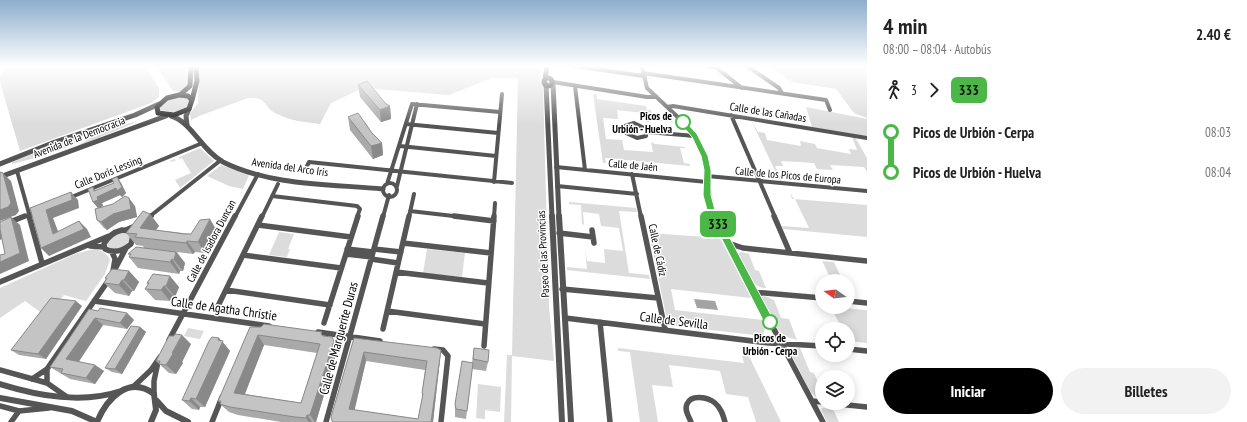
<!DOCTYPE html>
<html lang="es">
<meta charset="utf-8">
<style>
body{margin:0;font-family:"PT Sans Narrow",sans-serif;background:#f2f2f2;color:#222;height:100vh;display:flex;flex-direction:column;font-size:15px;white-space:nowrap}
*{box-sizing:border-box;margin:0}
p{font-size:13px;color:#767676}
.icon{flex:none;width:22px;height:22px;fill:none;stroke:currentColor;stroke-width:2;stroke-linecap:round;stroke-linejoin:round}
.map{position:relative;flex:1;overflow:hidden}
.details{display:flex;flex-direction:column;background:#fff;width:380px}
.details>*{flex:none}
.badge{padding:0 8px;border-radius:6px;font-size:14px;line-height:26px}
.needle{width:26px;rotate:284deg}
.controls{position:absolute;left:815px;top:274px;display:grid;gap:8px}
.controls a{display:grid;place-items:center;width:40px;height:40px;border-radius:50%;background:#fff;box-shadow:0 2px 10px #0003;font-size:20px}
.map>.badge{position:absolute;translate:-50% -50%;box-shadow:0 0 0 2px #fff}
.legs{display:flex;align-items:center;gap:6px;height:44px;padding:0 16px;font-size:13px}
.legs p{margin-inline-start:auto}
.head{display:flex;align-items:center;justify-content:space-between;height:68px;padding:0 16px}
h1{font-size:22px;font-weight:800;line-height:30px}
.cta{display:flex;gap:8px;margin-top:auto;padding:8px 16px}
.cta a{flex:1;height:46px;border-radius:24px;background:#000;color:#fff;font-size:16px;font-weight:800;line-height:46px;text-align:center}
.cta a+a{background:#f2f2f2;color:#222}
ul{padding:0 16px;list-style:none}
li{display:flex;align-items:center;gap:14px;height:40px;font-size:15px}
li i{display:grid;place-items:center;width:6px;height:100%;margin:0 5px;background:currentColor}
li i::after{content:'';width:10px;height:10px;margin:-5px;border:3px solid;border-radius:50%;background:#fff}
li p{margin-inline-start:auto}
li:first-child i{background:linear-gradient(#0000 50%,currentColor 0)}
li:last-child i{background:linear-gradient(currentColor 50%,#0000 0)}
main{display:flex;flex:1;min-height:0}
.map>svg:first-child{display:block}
.green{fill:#dcdcdc}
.water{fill:#a3a3a3}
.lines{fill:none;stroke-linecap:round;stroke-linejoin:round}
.minor-far1{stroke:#555;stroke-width:4}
.minor{stroke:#555;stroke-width:5.5}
.tertiary-far1{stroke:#555;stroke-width:5}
.tertiary{stroke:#555;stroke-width:6}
.secondary{stroke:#222;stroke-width:5}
.wall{fill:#a9a9a9;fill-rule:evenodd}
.shaded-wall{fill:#898989}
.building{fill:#c4c4c4;stroke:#898989;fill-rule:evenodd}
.line-1{fill:#4ab747;stroke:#fff}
.stop-1-dot{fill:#fff;stroke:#4ab747;stroke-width:2}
.labels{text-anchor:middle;stroke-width:3;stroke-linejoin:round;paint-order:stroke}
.street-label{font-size:11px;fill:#000;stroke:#fff}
.stop-label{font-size:11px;font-weight:bold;fill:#000;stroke:#fff;text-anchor:end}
.near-street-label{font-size:13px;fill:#000;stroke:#fff}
</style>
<main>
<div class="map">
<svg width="867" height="422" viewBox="0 0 867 422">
<rect width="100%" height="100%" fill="#fff"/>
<path class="green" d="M6,66H145L159,88V97L151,103L20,151L0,82V77Z
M156,66H187L188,86L182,92L173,91Z
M199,66H541L540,81L543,87L549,306L554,361L512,356L511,422H504L507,355H512L518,78H492L449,95L363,88L331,103L320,124C305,122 291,121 277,114C263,108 269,97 248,98L199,116L191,120L190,114L198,103C198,90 201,79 199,66Z
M768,66H867V118L854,113L836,89L792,82Z
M593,94H597V99L646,106L647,110H651L653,119L672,120L673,122L649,120V122H646L644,113L617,110L618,119L603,118L606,139L622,140L624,150L653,152L651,142L655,144L685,147V148H680L684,163L690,164V166L605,158L606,163H603Z
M184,97L190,100L189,107L177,113L160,110V107L168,99Z
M806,107L867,119V137L812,127Z
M751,120L758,132L765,133L767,140L801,146L800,141L815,144L817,148L851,154L849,149L857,150L852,137H855L867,158V172L864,167L830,165L833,170L817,169L814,163L781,161L783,166H775L782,181H780Z
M134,122V123L74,148L101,132Z
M83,135C78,149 27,160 12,164V162Z
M200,148L214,161L180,188L175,180L191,173L182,158L171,162L170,161L174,159L176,160L179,159V157Z
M221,165L249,175L243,189L229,186L207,176Z
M790,193L794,199L867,205V237L783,229L782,226L809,228L795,199H792Z
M569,202L636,208L637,212L619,211L629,273L649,275L650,279L567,270V267L587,269L585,248L587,261L605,263L604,249L623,251L619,228L601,226L599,214L583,212L584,225L582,224L581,205L569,204Z
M122,232L129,234L130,239L125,246L116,250L109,248L107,242L113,236Z
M279,232L294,234L288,249H290L287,257L269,255Z
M649,233L720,238L751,298L671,289L675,310L763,320L765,328L763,336L668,325Z
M94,249C100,249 108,254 110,260L105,274L86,301L64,295L47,317L25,301L0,318V288L75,254Z
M427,249L465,253L462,277L423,273Z
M742,252L749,254L755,270L759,271L766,288C751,289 744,267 738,255L739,253Z
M822,261L834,262L843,281H832Z
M765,296L774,300L781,318L789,319L797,340L780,335L782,333L778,330L762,300V297Z
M831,307L867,310V343L848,341V329H842Z
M188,328L204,331L200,339L184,336Z
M618,348L744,363L742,356H749L781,422H756L748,397L726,394L720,371L669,365L673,387L652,385L658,422H640L630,352L618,351Z
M791,348H800L810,372L814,373L822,392V397L815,396L810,391L790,352Z
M478,384L501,387L500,412L485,410V419L476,418Z
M822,408L833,409L839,422H827L821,410Z"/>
<path class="water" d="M694,299L715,301L718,310L697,308Z"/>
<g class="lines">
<path class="minor-far1" d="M575,66L643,76
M642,66L647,88L683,122L698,141L703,152L708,170L710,204L715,217
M707,66L715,67
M714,66L742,88
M747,66L779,88L782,93
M643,73L826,100L830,110
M553,82L647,97H657
M575,86L585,170
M667,107L673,106L867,138
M731,115L775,217
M634,123L646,129V136L637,138L626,133L625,126Z
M406,124L498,133
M647,132L695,136
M400,146L496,156
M556,167L707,182
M17,171L30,217
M304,172L309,162L512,183
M632,174L641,217
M707,176L867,191
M494,182L502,94
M383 190a7 7 0 1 1 14 0a7 7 0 1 1-14 0Z
M387,184L412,104L500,112
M397,186L417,104
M557,186L637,194
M272,196L357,206L360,209L357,217
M69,198L200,144
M410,211L462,217
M23,217L36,212
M149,217L221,160
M235,217L258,174
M262,217L278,184
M383,217L389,195
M409,217L414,194
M494,217L495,203"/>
<path class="minor" d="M29,216L42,263
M454,216L494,221
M641,216L665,329
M714,216L823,422
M774,216L790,253
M147,219L151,216
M258,225L351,237
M0,226L25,216
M122,230L131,231L133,235L131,244C123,251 115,254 105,249L104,244C108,236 114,232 122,230Z
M126,230L135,226
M592,230L594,243
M559,233L593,237
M403,243L491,253
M728,243L743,248L867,261
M90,246L104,247
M347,249L373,252
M374,249L401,252
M112,252L115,259L113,271
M346,254L372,257
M243,255L341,268
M371,259L398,263
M396,272L488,283
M113,273L126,248
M0,282L109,236
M562,289L658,298
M226,290L330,305
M753,292L822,298
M94,301L269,326
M848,301L867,303
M217,308L262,216
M387,311L485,324
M565,318L769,343L822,346
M600,322L610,422
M324,323L358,216
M383,329L409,216
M318,332L380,341
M169,340L235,216
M484,346L494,216
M434,349L443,350L448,356L441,422
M848,349L867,351
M47,369V383
M0,370L47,383L67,397
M32,379L47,369L108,281
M133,387L151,370L160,357
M154,394V381L158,362
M812,401L822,402
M828,403L867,407
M0,406L19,411L49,408
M11,422L19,411
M212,422L222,397
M326,422L383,216
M691,422C689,417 684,410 687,404C691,394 708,397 715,403C721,408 723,415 725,422"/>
<path class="tertiary-far1" d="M546,84L552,217
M553,84L559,217
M171,116C192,122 201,150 223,162C271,186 331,184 383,189
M187,125L186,116L189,109
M0,164L55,142L135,115L159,104
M0,177L166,116"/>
<path class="tertiary" d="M552,216L562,422
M559,216L571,422
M0,384C39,396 82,404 121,391
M0,398L72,411L97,422
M157,401L166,411L188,422
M97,422C107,398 129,375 154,394L156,410L151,422"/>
<path class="secondary" d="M544 82a4 4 0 1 1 8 0a4 4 0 1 1-8 0Z
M545,80L547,66
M181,94L190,86L191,66
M179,95L188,96L192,100L189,109L174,115L158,113L157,107L167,98Z
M192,100L197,81L196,66"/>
</g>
<path class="wall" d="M358,85L390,106L391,119L381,122L360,97Z
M348,117L372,133L382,143L383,155L373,159L350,130Z
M117,177L121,183L126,193L122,197L120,195L102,203L103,206L100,207L135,206L137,217L119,222L107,230L104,228L97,220L98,208L93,202L114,183Z
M150,214L159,226L156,230L191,234L217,231L205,253L195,252L193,254L177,252L185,263L183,271H180L179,274L138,268L129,257L130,255L128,254L144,248L143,246L136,245L126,233Z
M129,271L139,282L134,291H132L129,296L115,293L104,283L106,279L105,278Z
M147,283L179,287L175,297L173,296L170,301L155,300L145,289L148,285Z
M82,306L46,359L19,355L11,350Z
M98,311L127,313L134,320L127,329L103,325L78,362L95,365L104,371L95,384L70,379L50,367Z
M140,327L146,332L122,374L112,372L105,368Z
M261,327L323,336L337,351L316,422H281L238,415L229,412L220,404L221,403L218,401ZM264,345L317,353L301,403L245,394Z
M174,336L191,344L182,362L183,363L176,374L169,373L156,361Z
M354,338L440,359L433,422H332V421ZM366,361L425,370L422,393V399L418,419L354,410Z
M222,341L230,351L205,407H200L199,410L192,409L182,400Z
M474,348L488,362L486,371L472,369L466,419L455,417V404L472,363Z"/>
<path class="shaded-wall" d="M390,106L391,119L381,122L380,110Z
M382,143L383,155L373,159L371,146Z
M3,173L11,181L19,211L16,215L0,221V210Z
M117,177L121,183L126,193L122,197L120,195L102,203L103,206L98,208L93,202L94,191L93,187L98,193L116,188Z
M71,192L78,200L79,208L53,218L61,239L79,221L87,229L91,237L49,256L41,248L53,234L46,210Z
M129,198L135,206L137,217L119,222L107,230L101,222Z
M150,214L159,226L150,238L140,228Z
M11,217L20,225L29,261L0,274V262L20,253Z
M210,219L217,231L205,253L198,242Z
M0,228L9,235L0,240Z
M187,241L195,252L193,254L186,243Z
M176,252L185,263L183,271L174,260Z
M172,259L180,271L179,274L170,262Z
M129,271L139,282L134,291L124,280Z
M170,276L179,287L175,297L166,286Z
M122,280L132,291L129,296L119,285Z
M164,286L173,296L170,301L161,290Z
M76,301L82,306L46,359L38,354Z
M127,313L134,320L127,329L120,323Z
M95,318L103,325L76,366L66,359Z
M140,327L146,332L122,374L115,369Z
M182,335L191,344L182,362L183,363L176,374L166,365Z
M258,335L264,345L242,401L234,393Z
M332,337L337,351L316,422H315L310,415Z
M219,338L230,351L205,407L196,399Z
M441,350L433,422H431Z
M364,352L366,361L353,417L349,409Z
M95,365L104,371L95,384L86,378Z
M191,398L200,407L199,410L189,401Z
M307,415L312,422H309L306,418Z"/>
<path class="building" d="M367,81L386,104L390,106L380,110L358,85Z
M358,113L372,133L382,143L371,146L348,117Z
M0,172L3,173L11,203L8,207L0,210Z
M117,177L122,187L117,191L116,188L97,197L98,200L93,202L88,189L93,187L94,191L114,183L112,179Z
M71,192L72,200L46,210L53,234L79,221L84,229L41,248L30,208Z
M125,196L129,198L131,209L113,214L101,222L97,220L95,209L113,204Z
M143,211L150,214L140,228L185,234H191L200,220L210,219L198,242L187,241L186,243L135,237L137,234L126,233Z
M11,217L20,253L0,262V255L5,254L0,229V222Z
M136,247L176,252L174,260L172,259L170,262L129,257L131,254H128Z
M112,269L129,271L124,280H122L119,285L104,283L107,278H105Z
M153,274L170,276L166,286H164L161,290L145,289L149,283H147Z
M51,298L76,301L38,354L11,350Z
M100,308L127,313L120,323L95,318L66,359L95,365L86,378L61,373L63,369L50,367L89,309L98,311Z
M264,324L322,332L321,334L323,336L332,337L334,341L310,415H307L306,418L295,417L230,407L220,404L221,401H218L250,327H261ZM258,335L320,344L301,403L234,393Z
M131,326L140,327L115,369L105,368Z
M175,334L182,335L172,353L173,354L166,365L159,364L160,361H156L169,336H174Z
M212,337L219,338L218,340L223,341L196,399L191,398L189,401L182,400L209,341Z
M354,338L437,348L441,350L431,422H333L332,421L331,417ZM364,352L427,361L422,393L423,394L418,419L349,409Z
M474,348L489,350L488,362L473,359Z
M462,361L473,363L467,411L456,409L455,404Z"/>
<linearGradient id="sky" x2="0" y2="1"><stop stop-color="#8cadcc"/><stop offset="0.53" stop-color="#fff"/><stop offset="1" stop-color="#fff" stop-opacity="0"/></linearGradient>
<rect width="867" height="125" fill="url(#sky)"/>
<path class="line-1" d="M680,121H685L697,134L708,156L711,170V195L715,210L773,319V326H766L707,210L703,195L704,170L701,156L692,137L680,123Z"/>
<g class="stop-1-dot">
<circle cx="683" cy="122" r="7"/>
<circle cx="770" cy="322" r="7"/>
</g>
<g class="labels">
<g class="street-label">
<text transform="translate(768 112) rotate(9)" y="4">Calle de las Cañadas</text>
<text transform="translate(79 137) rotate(-21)" y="4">Avenida de la Democracia</text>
<text transform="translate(633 165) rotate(5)" y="4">Calle de Jaén</text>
<text transform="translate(290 167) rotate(8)" y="4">Avenida del Arco Iris</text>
<text transform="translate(108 172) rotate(-22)" y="4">Calle Doris Lessing</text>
<text transform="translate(788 175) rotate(5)" y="4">Calle de los Picos de Europa</text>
<text transform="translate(211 241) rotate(-62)" y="4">Calle de Isadora Duncan</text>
<text transform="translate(658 250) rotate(78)" y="4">Calle de Cádiz</text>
<text transform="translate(543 254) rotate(-93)" y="4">Paseo de las Provincias</text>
</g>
<g class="stop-label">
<text x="672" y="120">Picos de<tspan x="672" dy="13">Urbión - Huelva</tspan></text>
<text x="770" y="342" text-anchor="middle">Picos de<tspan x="770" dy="13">Urbión - Cerpa</tspan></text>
</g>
<g class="near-street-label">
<text transform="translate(224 308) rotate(8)" y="5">Calle de Agatha Christie</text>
<text transform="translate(674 320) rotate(7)" y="5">Calle de Sevilla</text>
<text transform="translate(338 338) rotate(-75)" y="5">Calle de Marguerite Duras</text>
</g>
</g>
</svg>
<div class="controls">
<a><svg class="needle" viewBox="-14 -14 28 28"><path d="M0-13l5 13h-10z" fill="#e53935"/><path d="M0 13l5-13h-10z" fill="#767676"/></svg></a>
<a><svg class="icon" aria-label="locate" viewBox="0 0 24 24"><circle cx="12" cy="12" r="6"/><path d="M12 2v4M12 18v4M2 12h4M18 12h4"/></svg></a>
<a><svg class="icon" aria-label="layers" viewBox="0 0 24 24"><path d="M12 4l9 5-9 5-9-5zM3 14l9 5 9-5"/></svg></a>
</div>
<b class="badge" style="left:718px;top:224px;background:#4ab747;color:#111">333</b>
</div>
<section class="details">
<div class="head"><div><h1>4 min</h1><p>08:00 – 08:04 · Autobús</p></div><b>2.40 €</b></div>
<div class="legs"><svg class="icon" aria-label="walk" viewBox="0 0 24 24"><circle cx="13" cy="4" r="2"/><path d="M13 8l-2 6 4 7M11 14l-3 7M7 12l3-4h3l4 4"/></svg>3<svg class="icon" aria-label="forward" viewBox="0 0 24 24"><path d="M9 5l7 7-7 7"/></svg><b class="badge" style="background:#4ab747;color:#111">333</b></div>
<ul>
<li><i style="color:#4ab747"></i><b>Picos de Urbión - Cerpa</b><p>08:03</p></li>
<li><i style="color:#4ab747"></i><b>Picos de Urbión - Huelva</b><p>08:04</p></li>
</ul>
<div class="cta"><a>Iniciar</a><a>Billetes</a></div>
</section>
</main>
